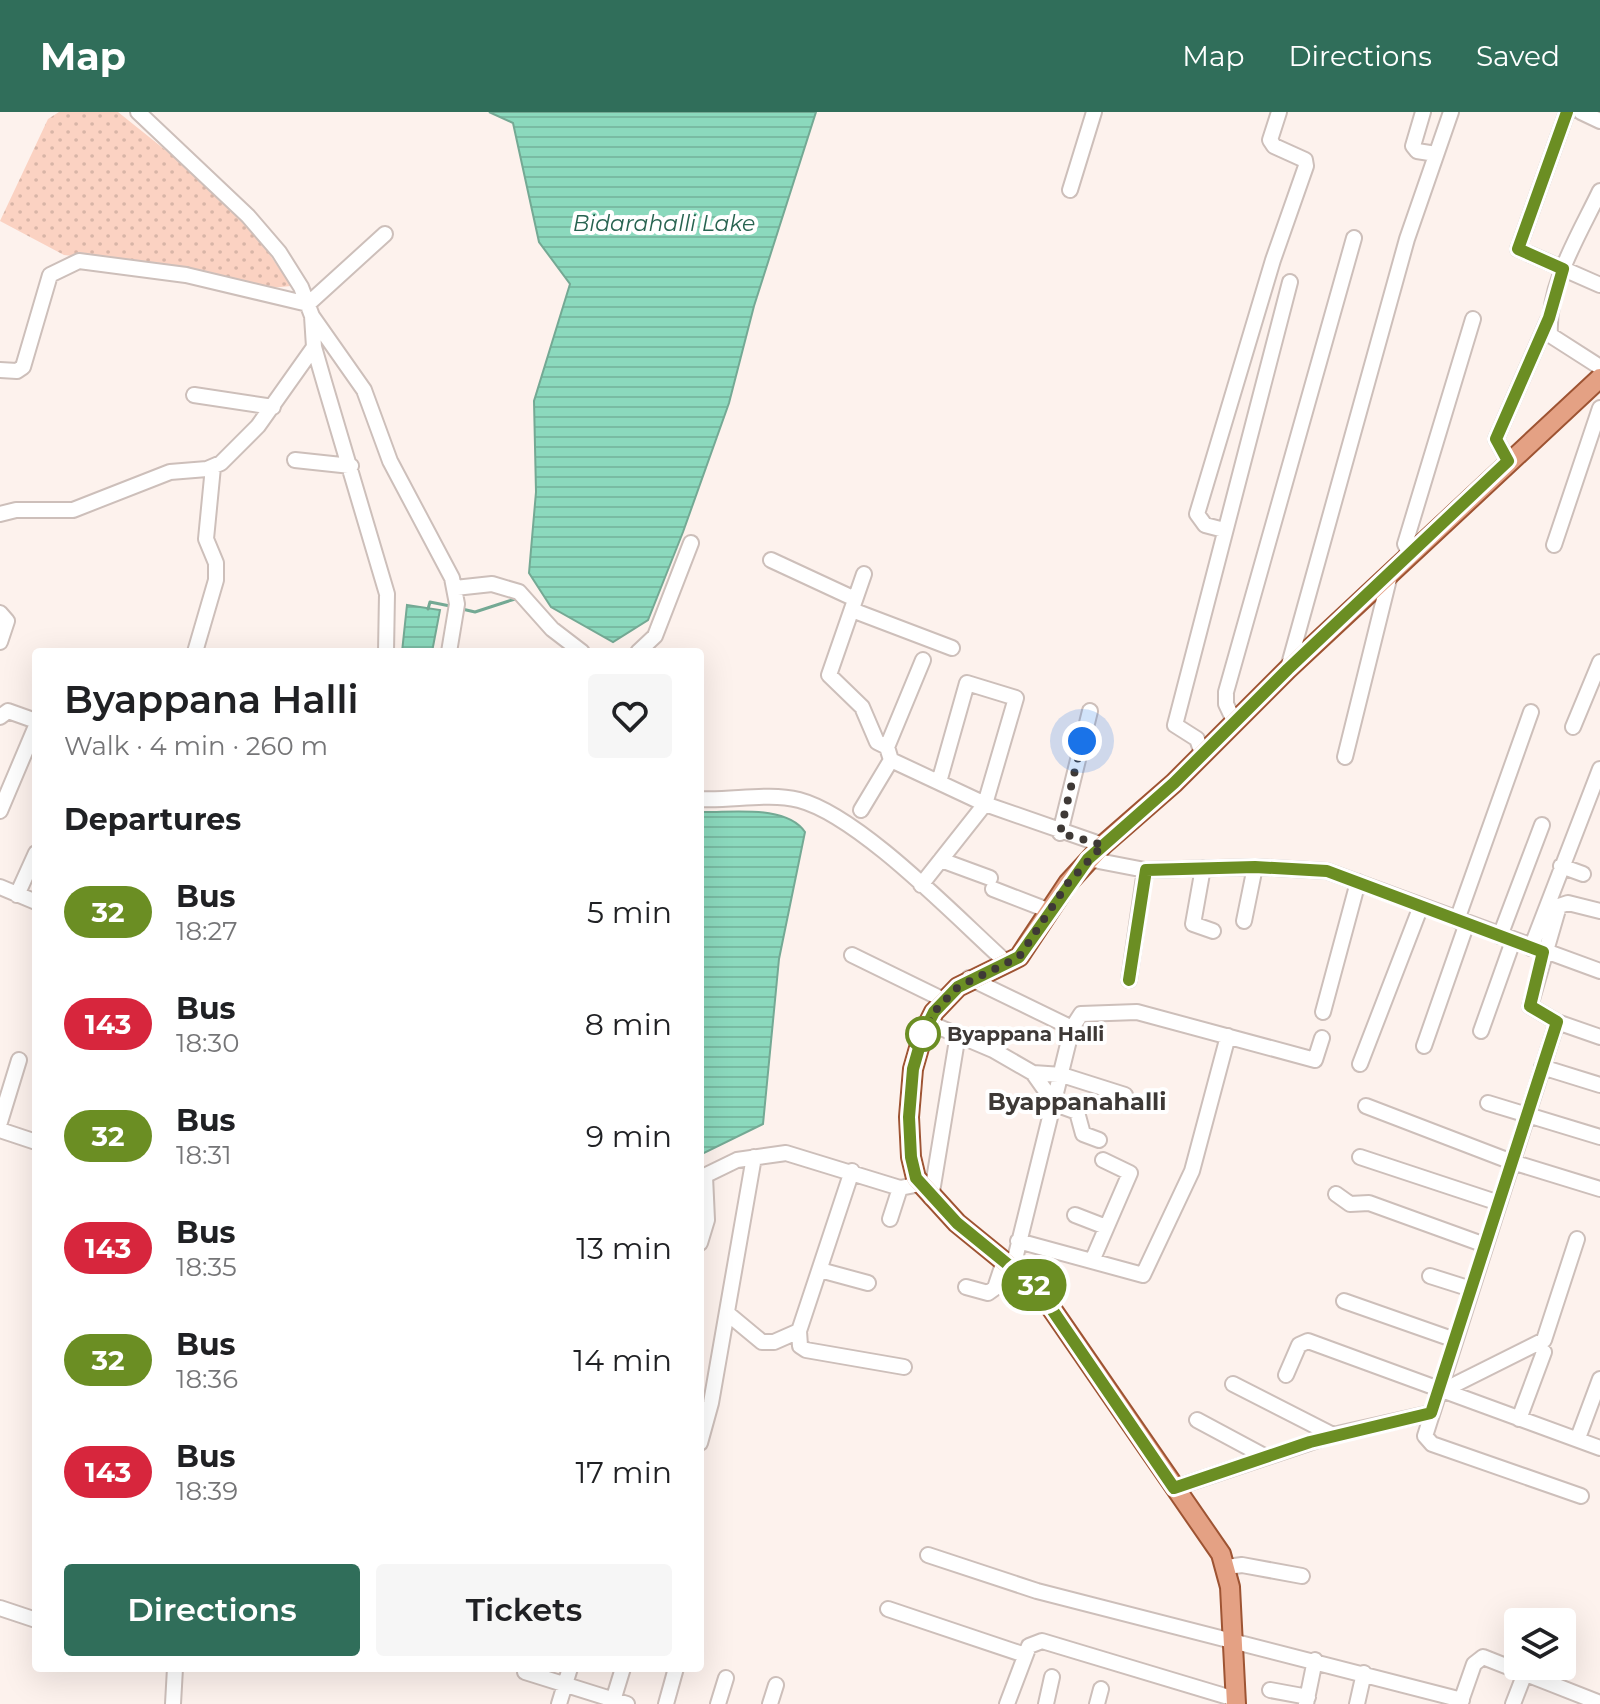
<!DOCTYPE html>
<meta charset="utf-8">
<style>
body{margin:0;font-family:Montserrat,sans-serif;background:#f6f6f6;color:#202124;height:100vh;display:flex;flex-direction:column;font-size:30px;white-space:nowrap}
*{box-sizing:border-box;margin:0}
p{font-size:26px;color:#757577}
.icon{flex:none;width:44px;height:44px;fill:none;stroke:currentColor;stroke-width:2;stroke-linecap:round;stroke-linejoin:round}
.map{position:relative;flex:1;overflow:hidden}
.sheet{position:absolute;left:32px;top:536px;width:672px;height:1024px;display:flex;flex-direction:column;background:#fff;border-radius:8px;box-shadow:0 8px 32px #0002}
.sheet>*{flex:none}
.badge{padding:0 16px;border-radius:26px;font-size:28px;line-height:52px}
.buttons{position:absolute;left:1504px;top:1496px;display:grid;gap:16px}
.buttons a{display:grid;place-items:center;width:72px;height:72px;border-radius:8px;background:#fff;box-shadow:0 8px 32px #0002;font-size:40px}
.you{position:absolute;width:40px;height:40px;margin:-20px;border:6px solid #fff;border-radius:50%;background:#1a73e8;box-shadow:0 0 0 12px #1a73e833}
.map>.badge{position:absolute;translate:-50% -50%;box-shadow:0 0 0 4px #fff}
h2{padding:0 32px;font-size:30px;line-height:72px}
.round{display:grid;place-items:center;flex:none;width:84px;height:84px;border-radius:8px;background:#f6f6f6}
.summary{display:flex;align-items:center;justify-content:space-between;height:136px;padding:0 32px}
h1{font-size:38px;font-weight:600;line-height:60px}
.primary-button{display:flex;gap:16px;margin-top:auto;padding:16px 32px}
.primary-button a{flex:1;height:92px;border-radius:8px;background:#306e5a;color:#fff;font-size:32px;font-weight:600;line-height:92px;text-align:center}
.primary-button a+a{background:#f6f6f6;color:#202124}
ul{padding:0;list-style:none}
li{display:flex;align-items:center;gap:24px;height:112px;padding:0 32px}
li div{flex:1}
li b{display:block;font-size:30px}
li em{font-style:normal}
li .badge{min-width:88px;font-weight:700;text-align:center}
header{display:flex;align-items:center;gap:48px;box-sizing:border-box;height:112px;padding:0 40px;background:#306e5a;color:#fff}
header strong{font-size:38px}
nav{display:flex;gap:44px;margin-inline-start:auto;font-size:28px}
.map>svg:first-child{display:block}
.grass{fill:url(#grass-dots)}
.water{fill:url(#water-rules);stroke:#74a994;stroke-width:2}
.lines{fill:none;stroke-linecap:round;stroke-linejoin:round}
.stream{stroke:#74a994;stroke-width:3}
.minor-casing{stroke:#cdbfba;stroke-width:18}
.major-casing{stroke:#9e5433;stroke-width:22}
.minor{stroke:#fff;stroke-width:14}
.major{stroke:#e4a184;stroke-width:18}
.line-casing{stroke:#fff;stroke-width:18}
.line{stroke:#6b8e23;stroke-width:12}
.walk{stroke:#3e3936;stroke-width:8;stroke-dasharray:0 14.4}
.stop-dot{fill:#fff;stroke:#6b8e23;stroke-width:4}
.labels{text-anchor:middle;stroke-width:8;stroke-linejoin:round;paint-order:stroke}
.stop-label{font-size:20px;font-weight:bold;fill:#3e3936;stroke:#fff;text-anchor:start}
.water-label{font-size:22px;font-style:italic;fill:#276350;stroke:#fff}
.quarter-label{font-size:24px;font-weight:bold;fill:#3e3936;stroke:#fff}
</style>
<header>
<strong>Map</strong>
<nav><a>Map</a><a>Directions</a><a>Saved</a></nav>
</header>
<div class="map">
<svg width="1600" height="1592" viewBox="0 0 1600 1592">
<defs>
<pattern id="grass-dots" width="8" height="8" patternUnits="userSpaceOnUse" patternTransform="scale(2)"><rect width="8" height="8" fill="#fbd2c2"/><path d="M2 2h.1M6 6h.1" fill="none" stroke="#d8b5a7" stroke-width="1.8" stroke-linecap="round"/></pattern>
<pattern id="water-rules" width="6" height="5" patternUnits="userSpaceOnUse" patternTransform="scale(2)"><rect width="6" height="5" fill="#8bd9bd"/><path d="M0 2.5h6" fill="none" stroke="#79bba3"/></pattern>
</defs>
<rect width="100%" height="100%" fill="#fdf2ed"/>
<path class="grass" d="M59,0H118L189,57L260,128L291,174L270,176L141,152L64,143L0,109L48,7Z"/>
<path class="water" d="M489,0H816L754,194L729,291L683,420L648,508L613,530L551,495L529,461L536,380L534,289L570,172L539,130L513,11Z
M407,493L440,498L432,540H402Z
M700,700C731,701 786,692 805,720L779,847L763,1012L700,1043Z"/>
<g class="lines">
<path class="stream" d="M428,497L430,490L450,494
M462,497L475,500L515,487"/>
<defs>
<path id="minor" d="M138,0L248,104L279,140L301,175L312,204L314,235L325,273L387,482L386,540
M1423,0L1413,34L1417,39L1436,42
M1567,0L1518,137L1600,173
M1581,0L1600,9
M1070,78L1094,0
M1600,79C1579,123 1547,173 1550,223L1600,255
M312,204L364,278L390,349L452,466L457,492L449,540
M0,258L17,259L23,255L50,163L79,149L186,163L308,192L385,122
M194,283L273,295
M295,348L351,354
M1508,349L1496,327L1548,208
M0,402L16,398H73L170,360L207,357L221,351L258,314L314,235
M1224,418L1205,413L1197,402L1273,148L1306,54L1305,48L1274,34L1270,28L1279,0
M1554,433L1600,296
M1410,442L1405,432L1473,207
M771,448L855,487
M864,462L829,563L862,595L877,630L887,635
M455,476L492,472L519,480L552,517L582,540
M852,498L952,536
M0,501L7,509L0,530
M195,540L216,468V451L206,427L213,355
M638,540L655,524L691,431
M923,548L887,635L891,648L985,692L1103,733
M1288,556L1407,127L1451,0
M0,605L8,599L36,609
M1235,611L1226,592V580L1354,126
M1573,615L1600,550
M1203,644L1197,627L1175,613L1290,170
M1345,645L1390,463
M700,687C732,689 768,680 799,688C860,704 958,807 1007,851
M861,698L891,648
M0,699L36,614
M1060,721L1090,599
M1088,747L1145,758L1255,755L1327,759L1600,859
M941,748L990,766
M1561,754L1583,762
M1203,756L1193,812L1213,819
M921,773L985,692L1016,586L967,571L939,670
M0,775L36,790
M993,777L1050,799
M17,783L36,741
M1600,799L1568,791L1559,794L1530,894L1557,910L1600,925
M1457,808L1531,600
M1244,809L1255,755
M1500,824L1542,713
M1531,836L1600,657
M852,843L944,888
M969,866L1072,916
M1129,868L1145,758
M1323,900L1358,770
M927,910L993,938L1033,961L1062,963L1125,983
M1557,910L1425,1324L1432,1332L1581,1384
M1481,919L1513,829
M1424,934L1467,811
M1360,952L1421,794
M1542,955L1600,973
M1033,961L1055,992L1077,1000L1083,1022L1099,1028
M1488,991L1600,1025
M1366,994L1512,1050L1600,1077
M0,1010L19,948
M0,1018L36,1030
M1360,1045L1499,1091
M700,1066L737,1048L786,1041L900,1076L920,1072
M1336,1082L1350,1092L1369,1091L1485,1133
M931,1086L958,922
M1075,1103L1106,1115
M890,1107L900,1076
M1018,1129L1143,1163L1192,1059L1228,924
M700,1131L707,1108L705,1064
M1092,1149L1130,1061L1103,1048
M1013,1155L1072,916L1081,902L1137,900L1315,948L1322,926
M820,1158L868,1171
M1430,1164L1471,1177
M966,1175L988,1181L995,1176L1004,1149
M1344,1189L1455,1228
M727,1201L762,1230H774L799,1219L852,1059
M799,1219L800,1234L806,1238L904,1255
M1286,1263L1299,1233L1308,1229L1600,1336
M1233,1272L1333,1323
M1444,1278L1544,1228L1577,1127
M1519,1307L1544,1240
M1197,1308L1266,1345
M1578,1326L1600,1267
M700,1331L711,1291L754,1045
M1174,1376L1333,1323L1431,1301
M928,1443L1037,1479L1462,1588
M1227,1455L1242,1453L1302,1464
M0,1496L36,1508
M888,1497L1025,1543
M525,1560L627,1592
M1270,1578L1308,1585
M173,1592L175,1556
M559,1592L570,1556
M612,1592L623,1556
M666,1592L676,1556
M718,1592L726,1566
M770,1592L776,1573
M1007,1592L1029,1534L1042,1529L1235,1587
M1046,1592L1052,1565
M1097,1592L1101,1577
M1306,1592L1315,1548
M1357,1592L1364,1561
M1460,1592L1474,1552L1483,1545L1600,1591
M1513,1592L1525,1561"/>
<path id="major" d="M1236,1592L1230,1475L1221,1442L1038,1177L957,1111L916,1066L911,1045L909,1005L913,957L923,922L934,900L958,875L1019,845L1068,771L1103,733L1174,671L1288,557L1600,266"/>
</defs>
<use href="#minor" class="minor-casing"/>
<use href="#major" class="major-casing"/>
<use href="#minor" class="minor"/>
<use href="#major" class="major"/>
</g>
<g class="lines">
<defs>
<path id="line" d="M1129,868L1146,758L1255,755L1327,759L1543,840L1530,894L1557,910L1431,1301L1310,1330L1174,1376L1038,1177L957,1111L916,1066L911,1045L909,1005L913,957L923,922L934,900L958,875L1019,845L1088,747L1174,671L1288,557L1508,349L1496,327L1549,206L1563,157L1518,137L1567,0"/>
</defs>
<use href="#line" class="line-casing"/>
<use href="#line" class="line"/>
<path class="walk" d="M923,922L934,900L958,875L1019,845L1068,771L1103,733L1060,721L1082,629"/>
</g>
<circle class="stop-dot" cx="923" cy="922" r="16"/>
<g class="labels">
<g class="stop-label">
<text x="947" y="929">Byappana Halli</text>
</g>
<g class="water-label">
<text x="664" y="119">Bidarahalli Lake</text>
</g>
<g class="quarter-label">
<text x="1077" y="998">Byappanahalli</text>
</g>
</g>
</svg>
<div class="buttons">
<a><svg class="icon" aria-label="layers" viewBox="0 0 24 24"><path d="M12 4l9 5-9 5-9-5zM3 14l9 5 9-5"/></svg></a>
</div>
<div class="you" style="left:1082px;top:629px"></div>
<b class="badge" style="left:1034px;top:1173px;background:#6b8e23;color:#fff">32</b>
<section class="sheet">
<div class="summary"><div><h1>Byappana Halli</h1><p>Walk · 4 min · 260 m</p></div><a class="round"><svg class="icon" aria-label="heart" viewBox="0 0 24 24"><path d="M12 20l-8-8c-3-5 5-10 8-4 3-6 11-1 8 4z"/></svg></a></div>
<h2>Departures</h2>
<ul>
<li><span class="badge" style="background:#6b8e23;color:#fff">32</span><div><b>Bus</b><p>18:27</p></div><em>5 min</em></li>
<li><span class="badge" style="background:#d7263d;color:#fff">143</span><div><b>Bus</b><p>18:30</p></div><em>8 min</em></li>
<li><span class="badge" style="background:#6b8e23;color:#fff">32</span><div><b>Bus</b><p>18:31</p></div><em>9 min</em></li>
<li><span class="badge" style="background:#d7263d;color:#fff">143</span><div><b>Bus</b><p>18:35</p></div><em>13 min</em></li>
<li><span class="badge" style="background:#6b8e23;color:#fff">32</span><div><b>Bus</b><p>18:36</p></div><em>14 min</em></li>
<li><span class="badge" style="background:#d7263d;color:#fff">143</span><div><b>Bus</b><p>18:39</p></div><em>17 min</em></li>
</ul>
<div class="primary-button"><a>Directions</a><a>Tickets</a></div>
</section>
</div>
